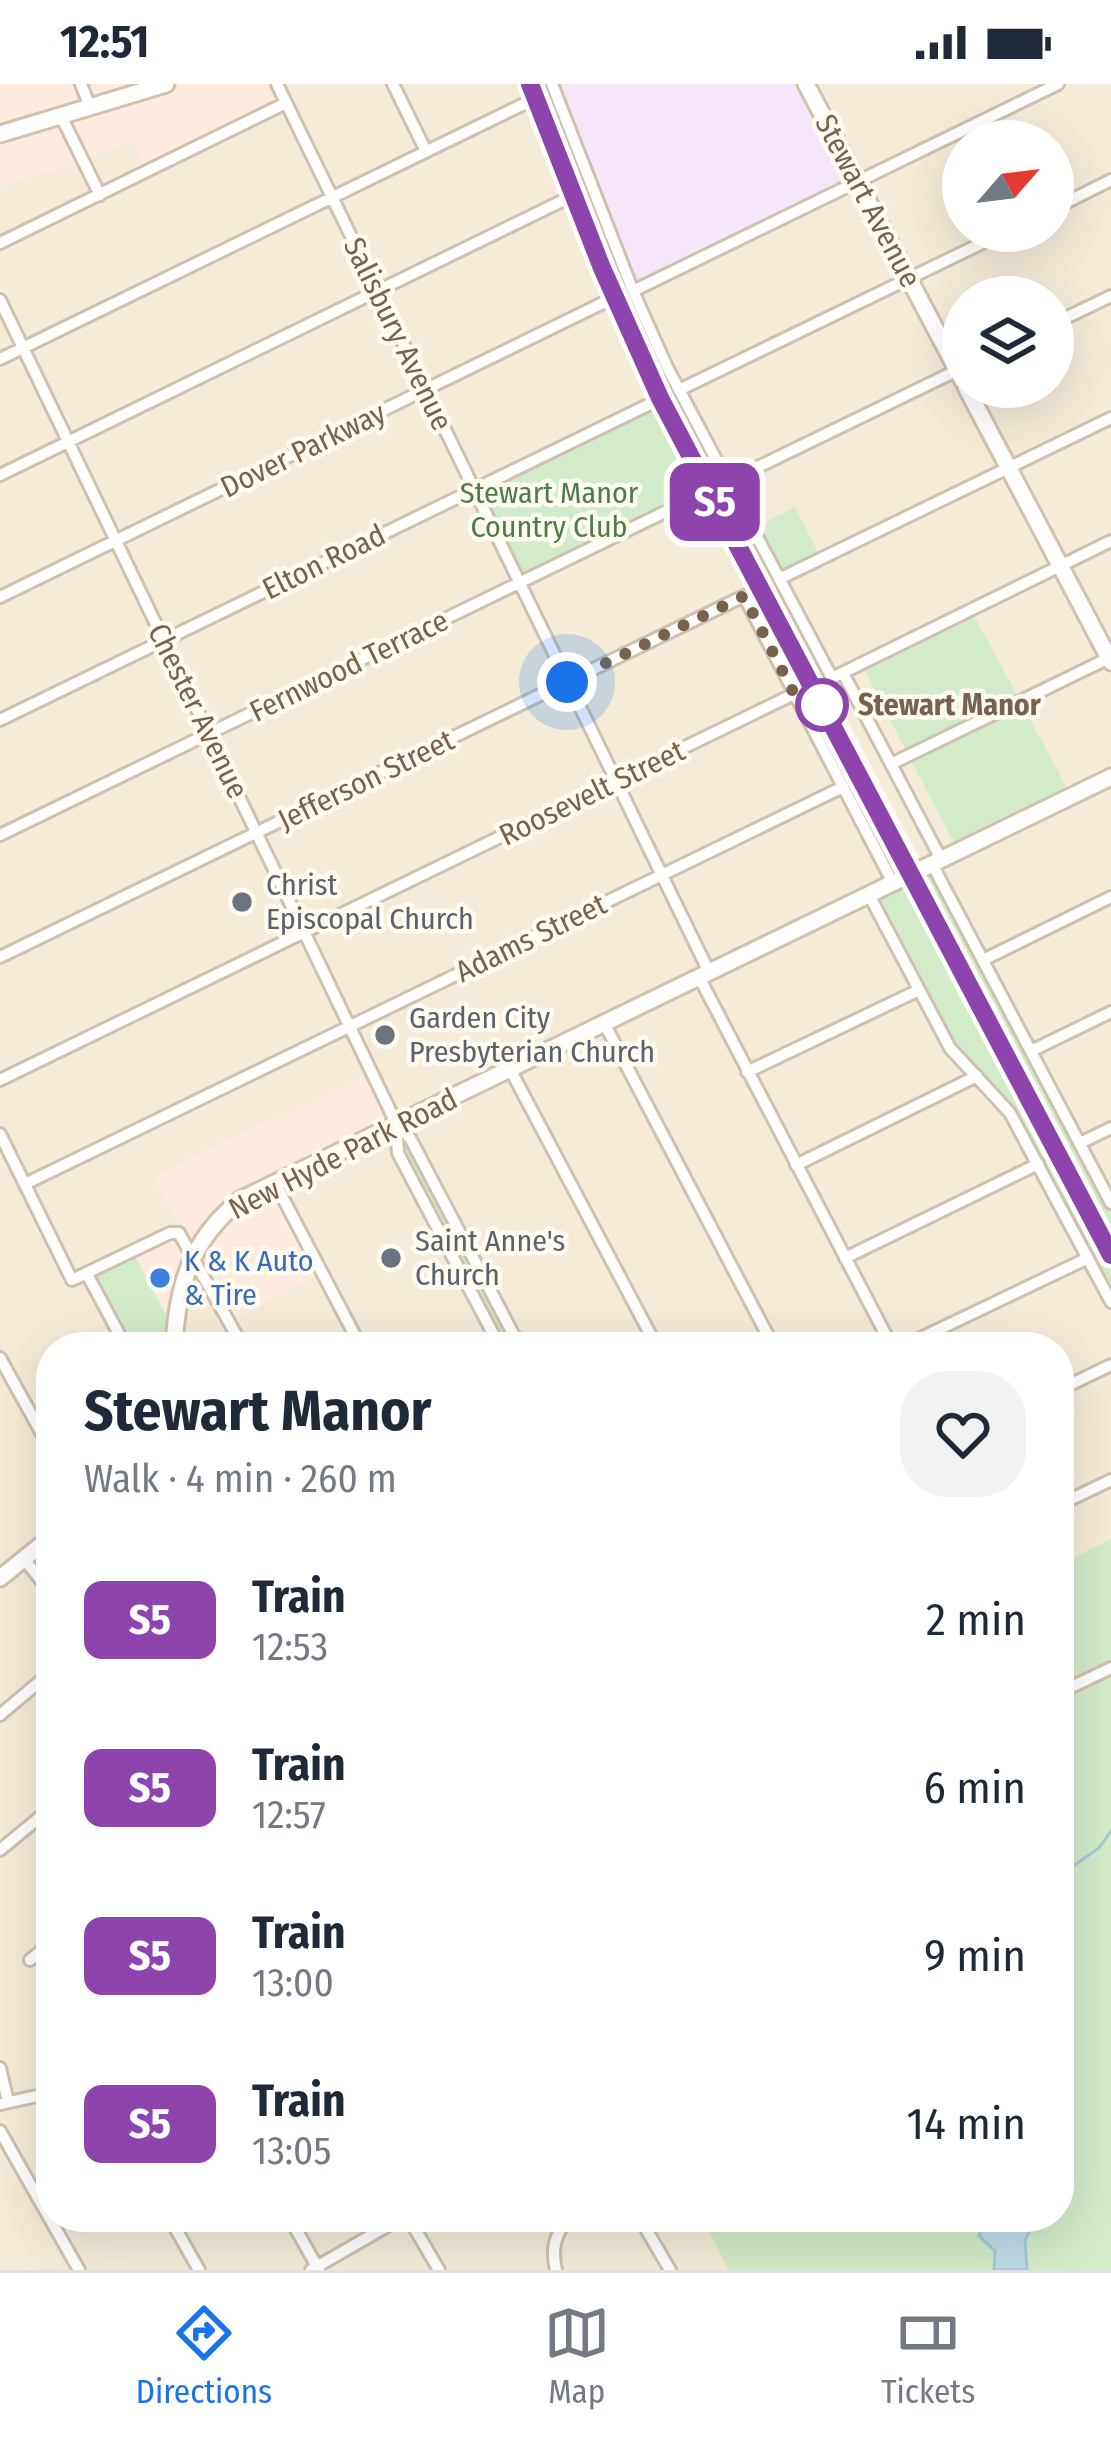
<!DOCTYPE html>
<meta charset="utf-8">
<style>
body{margin:0;font-family:"Fira Sans Condensed",sans-serif;background:#f2f2f3;color:#1f2937;height:100vh;display:flex;flex-direction:column;font-size:45px;white-space:nowrap}
*{box-sizing:border-box;margin:0}
p{font-size:39px;color:#747a83}
.icon{flex:none;width:66px;height:66px;fill:none;stroke:currentColor;stroke-width:2;stroke-linecap:round;stroke-linejoin:round}
.map{position:relative;flex:1;overflow:hidden}
.drawer{position:absolute;left:36px;top:1248px;width:1038px;height:900px;display:flex;flex-direction:column;background:#fff;border-radius:48px;box-shadow:0 12px 48px #0002}
.drawer>*{flex:none}
.badge{padding:0 24px;border-radius:18px;font-size:42px;line-height:78px}
.needle{width:78px;rotate:62deg}
.controls{position:absolute;left:942px;top:36px;display:grid;gap:24px}
.controls a{display:grid;place-items:center;width:132px;height:132px;border-radius:50%;background:#fff;box-shadow:0 12px 48px #0002;font-size:60px}
.you{position:absolute;width:60px;height:60px;margin:-30px;border:9px solid #fff;border-radius:50%;background:#1a73e8;box-shadow:0 0 0 18px #1a73e833}
.map>.badge{position:absolute;translate:-50% -50%;box-shadow:0 0 0 6px #fff}
.round{display:grid;place-items:center;flex:none;width:126px;height:126px;border-radius:48px;background:#f2f2f3}
.headline{display:flex;align-items:center;justify-content:space-between;height:204px;padding:0 48px}
h1{font-size:57px;font-weight:700;line-height:90px}
ul{padding:0;list-style:none}
li{display:flex;align-items:center;gap:36px;height:168px;padding:0 48px}
li div{flex:1}
li b{display:block;font-size:45px}
li em{font-style:normal}
li .badge{min-width:132px;font-weight:700;text-align:center}
.status{display:flex;justify-content:space-between;align-items:center;height:84px;padding:0 60px;background:#fff;direction:ltr}
.status svg{height:33px;fill:currentColor}
.tab-bar{display:flex;justify-content:space-around;align-items:center;height:168px;border-top:3px solid #e0e1e3;background:#fff;font-size:33px;color:#747a83}
.tab-bar a{display:grid;justify-items:center;gap:6px}
.tab-bar .current{color:#1a73e8}
.map>svg:first-child{display:block}
.residential{fill:#f4ebd8;fill-rule:evenodd}
.commercial{fill:#fcebde}
.education{fill:#f5e6f9}
.green{fill:#d2ebc8}
.water{fill:#bedce6;stroke:#a4cad8;stroke-width:3}
.lines{fill:none;stroke-linecap:round;stroke-linejoin:round}
.stream{stroke:#a4cad8;stroke-width:3}
.street-casing{stroke:#cfc1af;stroke-width:16}
.secondary-casing{stroke:#d2c2ad;stroke-width:21}
.street{stroke:#fff;stroke-width:10}
.secondary{stroke:#fff;stroke-width:15}
.rail-casing{stroke:#bca7c7;stroke-width:8}
.rail{stroke:#fffbf1;stroke-width:3;stroke-dasharray:9;stroke-linecap:butt}
.line-casing{stroke:#fff;stroke-width:27}
.line{stroke:#8e44ad;stroke-width:18}
.walk{stroke:#78614d;stroke-width:12;stroke-dasharray:0 21.6}
.stop-dot{fill:#fff;stroke:#8e44ad;stroke-width:6}
.worship-dot{fill:#6b7280;stroke:#fffbf1;stroke-width:4.5}
.shop-dot{fill:#3f7fe0;stroke:#fffbf1;stroke-width:4.5}
.labels{text-anchor:middle;stroke-width:9;stroke-linejoin:round;paint-order:stroke}
.street-label{font-size:30px;fill:#78614d;stroke:#fffbf1}
.park-label{font-size:30px;fill:#4e7d44;stroke:#fffbf1}
.stop-label{font-size:30px;font-weight:bold;fill:#78614d;stroke:#fffbf1;text-anchor:start}
.worship-label{font-size:30px;fill:#5b616d;stroke:#fffbf1;text-anchor:start}
.shop-label{font-size:30px;fill:#366cbe;stroke:#fffbf1;text-anchor:start}
</style>
<div class="status"><b>12:51</b><svg viewBox="0 0 49 12"><path d="M0 12V9h3v3zM5 12V6h3v6zM10 12V3h3v9zM15 12V0h3v12zM26 1h20v11H26zM47 4h2v5h-2z"/></svg></div>
<div class="map">
<svg width="1111" height="2186" viewBox="0 0 1111 2186">
<rect width="100%" height="100%" fill="#fcf7ea"/>
<path class="residential" d="M0,0H523L623,250L750,509L747,511L896,799L925,784L650,257L543,0H1111V1455L1059,1481V1263H51V2133H702L728,2186H0ZM963,57H1053V147H963ZM963,213H1053V303H963Z"/>
<path class="commercial" d="M0,0H274L283,18L145,85L132,58L49,90L47,86L0,102Z
M370,988L395,1040L279,1101L324,1188L231,1237L195,1170L173,1244L134,1170L181,1144L154,1092Z"/>
<path class="education" d="M568,0H806L858,97L633,207L554,6Z"/>
<path class="green" d="M657,320L700,406L520,494L478,406Z
M795,423L820,472L774,495L749,447Z
M972,528L1068,706L954,759L863,583Z
M932,782L1111,1122V1148L922,787Z
M905,795L1111,1184V1216L1005,1020L953,967L869,813Z
M402,1053L406,1056L515,1263H506L398,1058Z
M134,1170L173,1244L172,1263H129L90,1192Z
M1111,1455V2186H728L702,2133H1059V1609L1073,1600L1059,1572V1481Z"/>
<path class="water" d="M984,2133H1037L1025,2156L1027,2186H994L995,2167L979,2152Z"/>
<g class="lines">
<path class="stream" d="M1059,1792L1099,1764L1111,1747"/>
<defs>
<path id="street" d="M81,0L90,23
M277,0L709,888
M393,0L426,67
M552,0L633,207L667,283L832,594L1111,457
M61,32L100,111
M1053,125L1111,96
M0,159L286,19
M633,207L1058,0
M0,216L396,1039L410,1054L520,1263
M1053,240L1111,212
M0,275L528,18
M679,306L1007,147
M0,391L566,115
M727,398L960,285
M779,495L1111,334
M0,513L607,217
M843,589L941,775
M0,636L648,321
M891,680L1111,573
M0,751L698,412
M932,780L1111,1119
M869,811L950,964L1010,1029L1111,1218
M0,873L744,512L893,799
M983,876L1111,813
M699,893L892,1263
M604,939L774,1263
M1031,967L1111,928
M510,985L657,1263
M747,988L919,906
M0,996L794,610
M396,1039L398,1069L500,1263
M0,1050L72,1196L170,1149H179L243,1263
M1080,1059L1111,1044
M796,1081L977,992
M275,1099L361,1263
M25,1100L843,703
M845,1174L1038,1080
M87,1190L126,1263
M902,1263L1088,1174
M0,1274L51,1366
M1059,1306L1111,1281
M1059,1421L1111,1396
M24,1475L51,1509
M1059,1579L1071,1601
M1059,1609L1111,1584
M0,1631L51,1588
M0,1766L51,1724
M30,1876L51,1859
M0,1984L8,2018
M0,2020L51,2009
M0,2047L79,2186
M169,2133L199,2186
M289,2133L319,2186
M408,2133L439,2186
M639,2133L670,2186
M311,2186L403,2133
M556,2186C551,2166 555,2148 570,2133"/>
<path id="secondary" d="M806,0L963,297
M0,50L166,0
M966,303L1111,578
M174,1263C177,1201 191,1156 240,1116L1111,693
M0,1494L51,1453"/>
</defs>
<use href="#street" class="street-casing"/>
<use href="#secondary" class="secondary-casing"/>
<use href="#street" class="street"/>
<use href="#secondary" class="secondary"/>
<defs>
<path id="rail" d="M530,0L602,185L660,314L1111,1171"/>
</defs>
<use href="#rail" class="rail-casing"/>
<use href="#rail" class="rail"/>
</g>
<g class="lines">
<defs>
<path id="line" d="M530,0L602,184L660,314L1111,1171"/>
</defs>
<use href="#line" class="line-casing"/>
<use href="#line" class="line"/>
<path class="walk" d="M567,598L744,512L809,639L822,621"/>
</g>
<circle class="stop-dot" cx="822" cy="621" r="24"/>
<g class="worship-dot">
<circle cx="242" cy="818" r="12"/>
<circle cx="385" cy="951" r="12"/>
<circle cx="391" cy="1174" r="12"/>
</g>
<circle class="shop-dot" cx="160" cy="1194" r="12"/>
<g class="labels">
<g class="street-label">
<text transform="translate(868 117) rotate(62)" y="10">Stewart Avenue</text>
<text transform="translate(398 250) rotate(64)" y="10">Salisbury Avenue</text>
<text transform="translate(303 366) rotate(-26)" y="10">Dover Parkway</text>
<text transform="translate(324 478) rotate(-26)" y="10">Elton Road</text>
<text transform="translate(349 582) rotate(-26)" y="10">Fernwood Terrace</text>
<text transform="translate(198 627) rotate(64)" y="10">Chester Avenue</text>
<text transform="translate(366 696) rotate(-26)" y="10">Jefferson Street</text>
<text transform="translate(592 709) rotate(-26)" y="10">Roosevelt Street</text>
<text transform="translate(531 854) rotate(-26)" y="10">Adams Street</text>
<text transform="translate(343 1070) rotate(-27)" y="10">New Hyde Park Road</text>
</g>
<g class="park-label">
<text x="549" y="419">Stewart Manor<tspan x="549" dy="34">Country Club</tspan></text>
</g>
<g class="stop-label">
<text x="858" y="631">Stewart Manor</text>
</g>
<g class="worship-label">
<text x="266" y="811">Christ<tspan x="266" dy="34">Episcopal Church</tspan></text>
<text x="409" y="944">Garden City<tspan x="409" dy="34">Presbyterian Church</tspan></text>
<text x="415" y="1167">Saint Anne's<tspan x="415" dy="34">Church</tspan></text>
</g>
<g class="shop-label">
<text x="184" y="1187">K &amp; K Auto<tspan x="184" dy="34">&amp; Tire</tspan></text>
</g>
</g>
</svg>
<div class="controls">
<a><svg class="needle" viewBox="-14 -14 28 28"><path d="M0-13l5 13h-10z" fill="#e53935"/><path d="M0 13l5-13h-10z" fill="#747a83"/></svg></a>
<a><svg class="icon" aria-label="layers" viewBox="0 0 24 24"><path d="M12 4l9 5-9 5-9-5zM3 14l9 5 9-5"/></svg></a>
</div>
<div class="you" style="left:567px;top:598px"></div>
<b class="badge" style="left:715px;top:418px;background:#8e44ad;color:#fff">S5</b>
<section class="drawer">
<div class="headline"><div><h1>Stewart Manor</h1><p>Walk · 4 min · 260 m</p></div><a class="round"><svg class="icon" aria-label="heart" viewBox="0 0 24 24"><path d="M12 20l-8-8c-3-5 5-10 8-4 3-6 11-1 8 4z"/></svg></a></div>
<ul>
<li><span class="badge" style="background:#8e44ad;color:#fff">S5</span><div><b>Train</b><p>12:53</p></div><em>2 min</em></li>
<li><span class="badge" style="background:#8e44ad;color:#fff">S5</span><div><b>Train</b><p>12:57</p></div><em>6 min</em></li>
<li><span class="badge" style="background:#8e44ad;color:#fff">S5</span><div><b>Train</b><p>13:00</p></div><em>9 min</em></li>
<li><span class="badge" style="background:#8e44ad;color:#fff">S5</span><div><b>Train</b><p>13:05</p></div><em>14 min</em></li>
</ul>
</section>
</div>
<nav class="tab-bar">
<a class="current"><svg class="icon" aria-label="directions" viewBox="0 0 24 24"><path d="M12 3l9 9-9 9-9-9zM9 14v-3h6M13 9l2 2-2 2"/></svg>Directions</a>
<a><svg class="icon" aria-label="map" viewBox="0 0 24 24"><path d="M3 6l6-2 6 2 6-2v14l-6 2-6-2-6 2zM9 4v14M15 6v14"/></svg>Map</a>
<a><svg class="icon" aria-label="tickets" viewBox="0 0 24 24"><path d="M3 7h18v10H3zM15 7v10"/></svg>Tickets</a>
</nav>
